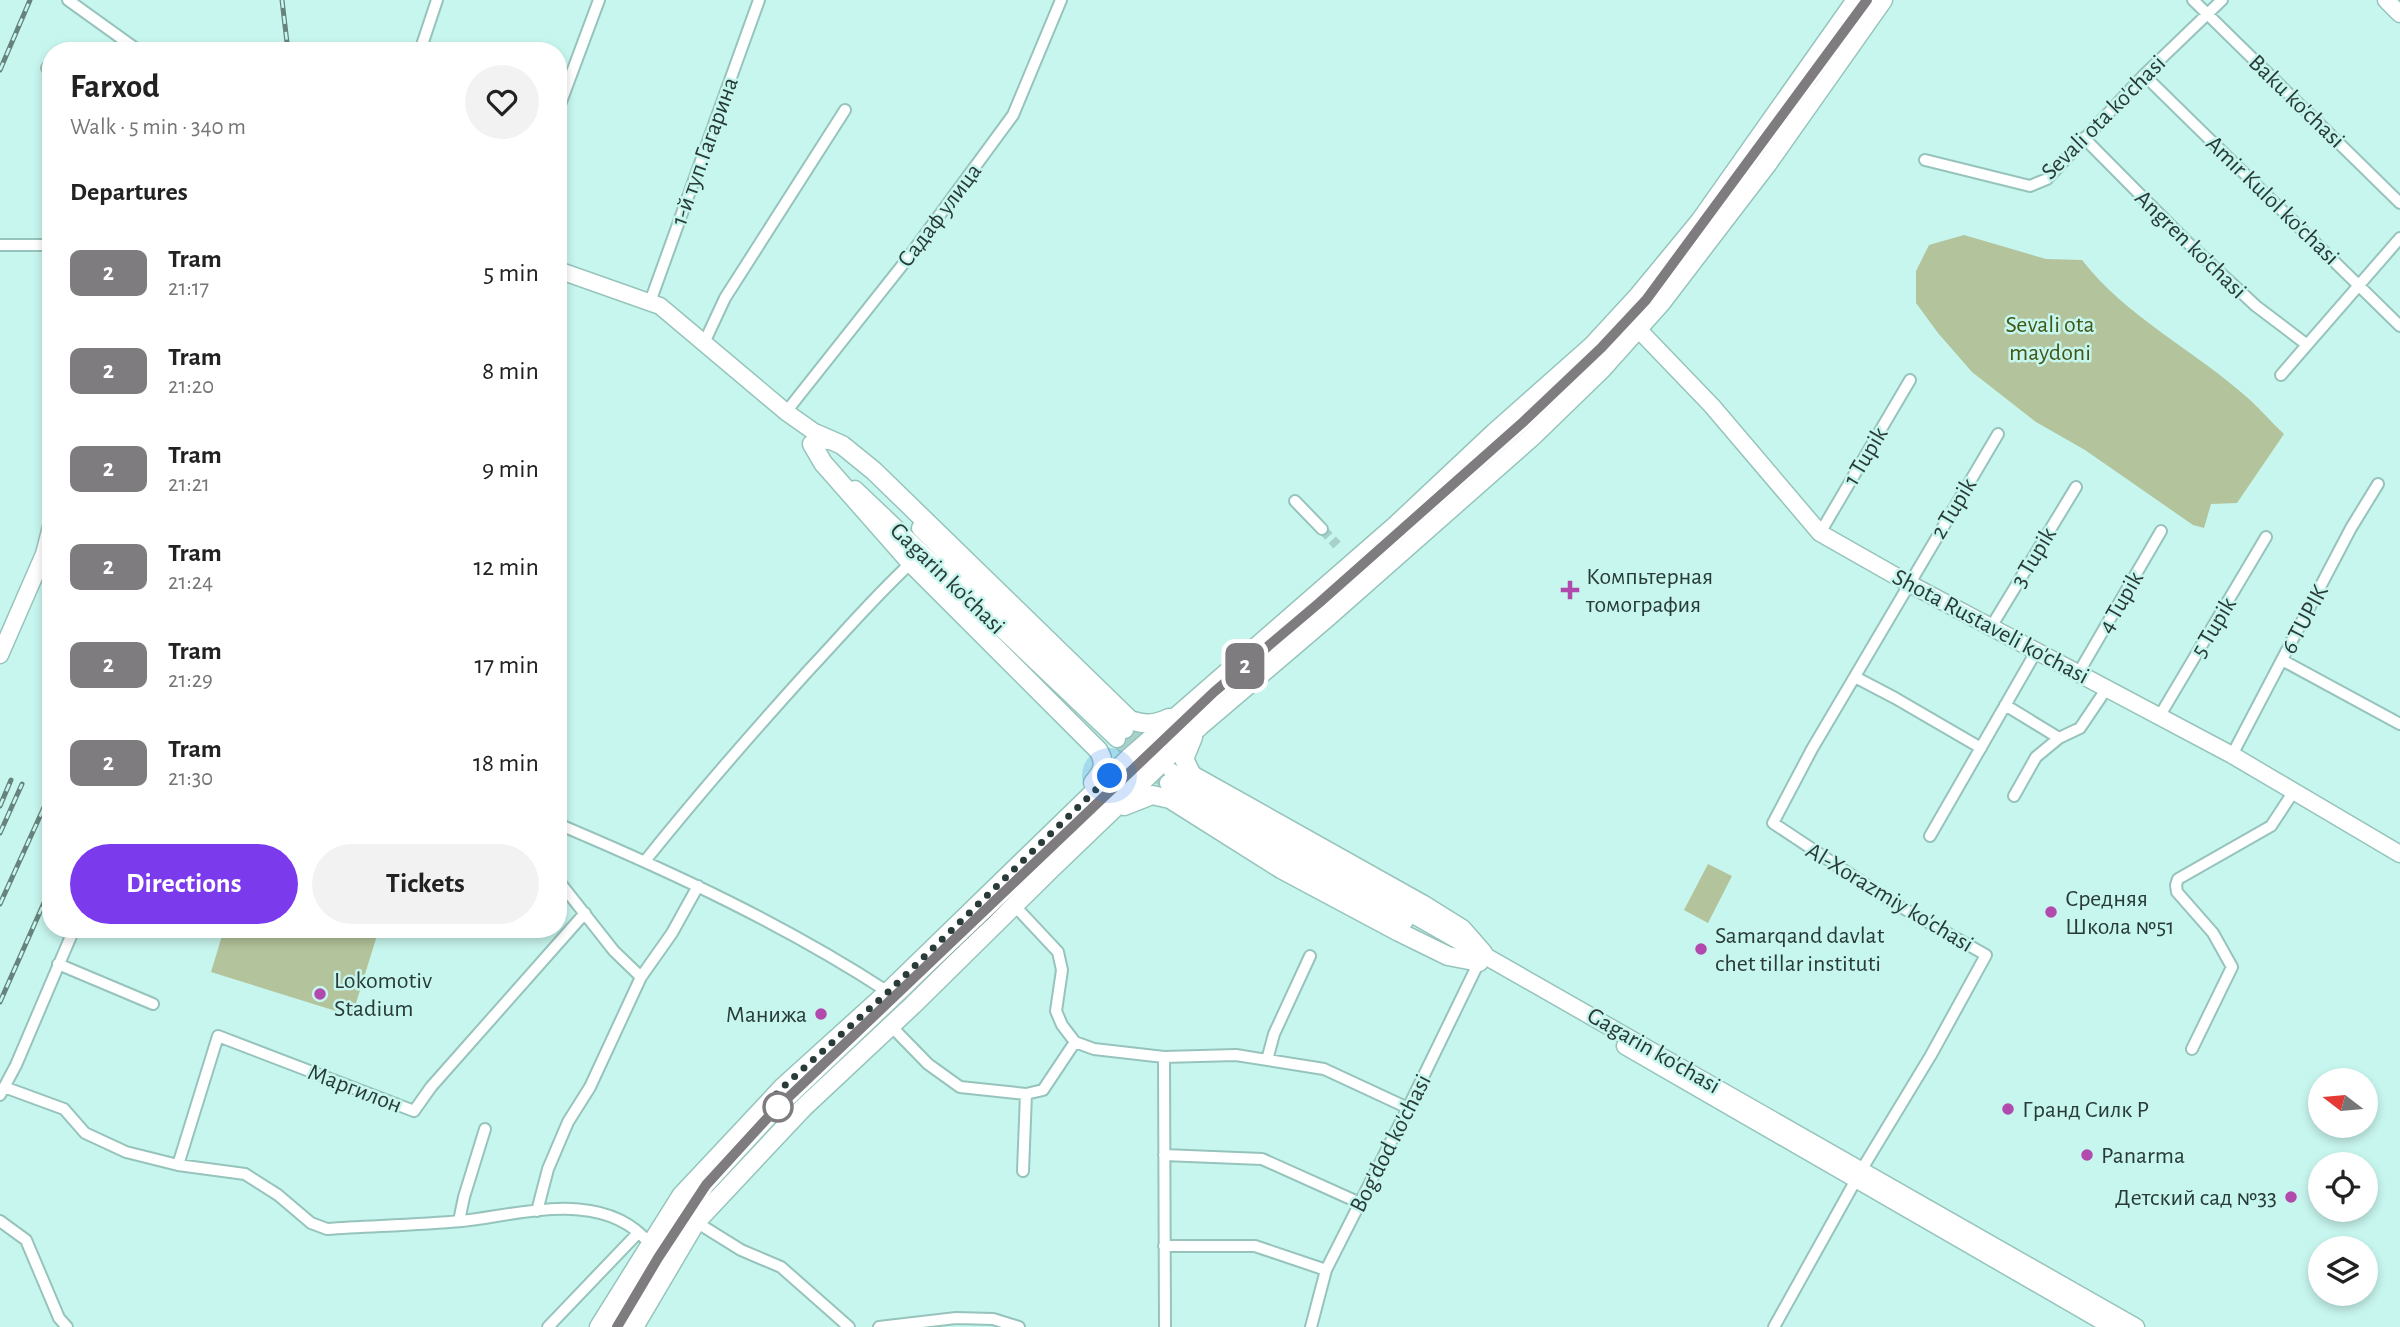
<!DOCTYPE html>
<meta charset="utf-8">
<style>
body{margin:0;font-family:"Alegreya Sans",sans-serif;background:#f2f2f2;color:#222;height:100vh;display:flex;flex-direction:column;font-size:26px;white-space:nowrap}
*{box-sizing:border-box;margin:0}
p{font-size:23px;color:#767676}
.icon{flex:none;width:38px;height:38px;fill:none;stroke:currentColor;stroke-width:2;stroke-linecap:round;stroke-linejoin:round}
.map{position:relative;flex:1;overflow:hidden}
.sheet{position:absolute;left:42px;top:42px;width:525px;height:896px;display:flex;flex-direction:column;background:#fff;border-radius:28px;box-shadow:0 4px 10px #0003}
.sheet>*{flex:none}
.badge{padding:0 14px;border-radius:10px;font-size:24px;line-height:46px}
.needle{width:46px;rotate:286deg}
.tools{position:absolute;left:2308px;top:1068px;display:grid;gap:14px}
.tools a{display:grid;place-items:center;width:70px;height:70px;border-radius:50%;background:#fff;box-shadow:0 4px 10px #0003;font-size:35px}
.you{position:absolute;width:35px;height:35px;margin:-18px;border:5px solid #fff;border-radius:50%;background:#1a73e8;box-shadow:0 0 0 10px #1a73e833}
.map>.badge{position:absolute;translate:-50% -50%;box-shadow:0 0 0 4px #fff}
h2{padding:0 28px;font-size:26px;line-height:63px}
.round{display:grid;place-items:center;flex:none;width:74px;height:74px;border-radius:37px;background:#f2f2f2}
.overview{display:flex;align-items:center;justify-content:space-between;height:119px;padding:0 28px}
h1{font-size:33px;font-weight:700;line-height:52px}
.action{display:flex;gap:14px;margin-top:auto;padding:14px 28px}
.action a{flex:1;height:80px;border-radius:42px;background:#7c3aed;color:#fff;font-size:28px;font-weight:700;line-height:80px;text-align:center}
.action a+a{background:#f2f2f2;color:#222}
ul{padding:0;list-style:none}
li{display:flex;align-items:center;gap:21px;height:98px;padding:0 28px}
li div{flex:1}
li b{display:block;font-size:26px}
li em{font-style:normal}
li .badge{min-width:77px;font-weight:700;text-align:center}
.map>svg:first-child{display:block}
.green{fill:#b3c39b}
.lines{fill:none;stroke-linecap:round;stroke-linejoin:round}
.street-tunnel{stroke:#a7d1ca;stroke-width:10;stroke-dasharray:10 5;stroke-linecap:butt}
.secondary-tunnel{stroke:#a7d1ca;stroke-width:16;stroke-dasharray:16 8;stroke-linecap:butt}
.street-casing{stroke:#96c4bc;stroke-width:14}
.secondary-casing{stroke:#96c4bc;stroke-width:19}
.primary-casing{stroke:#96c4bc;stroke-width:21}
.street{stroke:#fff;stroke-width:10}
.secondary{stroke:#fff;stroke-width:16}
.primary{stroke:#fff;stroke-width:18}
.tram{stroke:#66837e;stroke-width:2}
.rail-casing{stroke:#66837e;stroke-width:5}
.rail{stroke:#c7f6ee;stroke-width:2.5;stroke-dasharray:8;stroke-linecap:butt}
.line-casing{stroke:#fff;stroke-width:16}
.line{stroke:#7e7c7f;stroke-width:10}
.walk{stroke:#293b38;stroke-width:7;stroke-dasharray:0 12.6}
.poi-dot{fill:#b249ac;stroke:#c7f6ee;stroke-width:2.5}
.stop-dot{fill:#fff;stroke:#7e7c7f;stroke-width:3.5}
.labels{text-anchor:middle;stroke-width:5;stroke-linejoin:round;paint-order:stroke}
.street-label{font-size:24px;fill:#293b38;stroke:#c7f6ee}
.park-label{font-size:24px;fill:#425715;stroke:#c7f6ee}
.poi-label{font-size:24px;fill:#293b38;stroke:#c7f6ee;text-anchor:start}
</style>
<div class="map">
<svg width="2400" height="1327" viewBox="0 0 2400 1327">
<rect width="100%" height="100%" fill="#c7f6ee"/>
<path class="green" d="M1964,235L2046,259L2082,260C2127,318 2196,351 2249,399C2261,410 2272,423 2284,434L2237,503L2211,504L2204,528L2193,525L2085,450L2036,422L1972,372L1938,333L1916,303V271L1929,245Z
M1708,864L1732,876L1708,923L1684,910Z
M224,929H379L352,1016L211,972Z"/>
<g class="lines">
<path class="street-tunnel" d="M1322,529L1337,545"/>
<path class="secondary-tunnel" d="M1125,730L1171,771
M1117,739L1140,761L1168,783"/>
<defs>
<path id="street" d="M68,0L139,51
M2193,0L2400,203
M420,51L437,0
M47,68L51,70
M2144,75L2400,326
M558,110L599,0
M2084,138L2188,243L2256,306L2306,344
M1925,160L2030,186L2047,179L2144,75L2222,0
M0,245H51
M650,302L759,0
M704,343L725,298L845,110
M2281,375L2400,238
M786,412L908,258L1013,115L1061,0
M1295,501L1322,529
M1820,533L1910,380
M1991,627L2076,487
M2282,660L2400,724
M2079,672L2161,531
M1855,677L1895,698L1981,748
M2005,705L2059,738
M2159,717L2266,537
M2232,755L2351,528L2378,484
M2014,796L2036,757L2059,738L2080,728L2107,688
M558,822L565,827C676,874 787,926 888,992
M1930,836L2037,650
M645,861C697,796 752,733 808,671C842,635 874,597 911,563
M558,880L614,951L641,977
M1014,905L1058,952L1062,970L1056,1011L1062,1025L1075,1042L1043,1090L1026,1094
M58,964L153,1004
M891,1026L928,1064L960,1087L1026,1094L1023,1171
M1075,1042L1094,1049L1164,1057
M2192,1049L2232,967L2213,933L2177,892L2176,885L2178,879L2271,826L2294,791
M1267,1060L1274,1034L1310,956
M4,1087L64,1109L85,1133L126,1152L178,1165L245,1174L278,1195L311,1223L327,1229C372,1226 417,1225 462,1221C523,1214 604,1188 650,1244C657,1252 662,1263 666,1272
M0,1095L16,1065L74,929
M1164,1155L1262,1159L1360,1203
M178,1165L218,1036L414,1111L431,1087L585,913
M537,1211L548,1169L568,1122L590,1087L641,977L672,933L698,886
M0,1221L26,1240L59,1318L67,1327
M459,1221L464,1197L485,1129
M696,1222L741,1250L781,1267L849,1327
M1164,1246H1255L1326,1270
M548,1327L638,1233
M879,1327L956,1318L993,1319L1019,1327
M1165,1327L1164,1057L1236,1055L1324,1069L1408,1108
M1311,1327L1326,1270L1408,1108L1479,962
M1774,1327L1862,1169L1931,1055L1986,955L1892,902L1773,823L1812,749L1998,434"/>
<path id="secondary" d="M2386,0L2400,14
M558,270L660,306L786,412L827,441
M1638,329L1712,406L1820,533L1908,583L2232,755L2400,854
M855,489L1117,739
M920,528L1125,730
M0,655L44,554L51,527
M1172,772L1215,802L2136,1327
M1168,783L1227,824L1405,921
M1625,1046L2112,1327"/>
<path id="primary" d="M817,434L842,445L874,471L1130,720C1145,725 1154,725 1169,718
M812,444L823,463L911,563L1098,750C1107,764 1102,772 1093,783
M1193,737L1184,759L1192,775L1422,904L1462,929L1483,953
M1124,806L1152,795L1170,799L1281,869L1399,932L1448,956L1479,962
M599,1327L681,1196L783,1087L888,992L1130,757L1395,526L1495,432L1592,346L1639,295L1700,221L1856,0
M634,1327L696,1222L803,1108L913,1005L1051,869L1200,726L1328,617L1533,436L1602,369L1661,303L1768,163L1883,0"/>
</defs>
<use href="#street" class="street-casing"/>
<use href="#secondary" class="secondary-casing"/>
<use href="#primary" class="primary-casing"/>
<use href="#street" class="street"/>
<use href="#secondary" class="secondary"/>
<use href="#primary" class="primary"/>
<path class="tram" d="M622,1327C664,1256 699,1197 756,1136L988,918L1106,799L1214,700L1526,428L1606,351L1651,304L1746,171L1816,81L1873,0"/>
<defs>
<path id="rail" d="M282,0L288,51
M0,70L30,0
M0,806L11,780
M0,833L22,784
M0,904L51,792
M0,1002L51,887"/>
</defs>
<use href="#rail" class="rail-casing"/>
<use href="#rail" class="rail"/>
</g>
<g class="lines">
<defs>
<path id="line" d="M617,1327L658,1258L706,1185L771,1114L1214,692L1319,603L1522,423L1602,347L1646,300L1867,0"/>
</defs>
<use href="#line" class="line-casing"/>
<use href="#line" class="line"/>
<path class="walk" d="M778,1107L767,1104L783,1087L888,992L1110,776"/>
</g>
<g class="poi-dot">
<path d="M1566.5 579.5h7v7h7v7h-7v7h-7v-7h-7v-7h7z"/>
<circle cx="2051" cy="912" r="7"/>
<circle cx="1701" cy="949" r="7"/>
<circle cx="320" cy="994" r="7"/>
<circle cx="821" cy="1014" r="7"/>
<circle cx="2008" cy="1109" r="7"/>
<circle cx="2087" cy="1155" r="7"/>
<circle cx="2291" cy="1197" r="7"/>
</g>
<circle class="stop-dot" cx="778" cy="1107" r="14"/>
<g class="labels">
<g class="street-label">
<text transform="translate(2297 101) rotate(44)" y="8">Baku ko'chasi</text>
<text transform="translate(2103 117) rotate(-45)" y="8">Sevali ota ko'chasi</text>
<text transform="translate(704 151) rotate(-70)" y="8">1-й туп.Гагарина</text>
<text transform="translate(2273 200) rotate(44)" y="8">Amir Kulol ko'chasi</text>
<text transform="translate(939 215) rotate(-53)" y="8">Садаф улица</text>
<text transform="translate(2191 244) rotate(44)" y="8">Angren ko'chasi</text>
<text transform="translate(1865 456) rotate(-59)" y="8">1 Tupik</text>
<text transform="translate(1953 508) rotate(-59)" y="8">2 Tupik</text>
<text transform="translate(2033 557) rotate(-59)" y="8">3 Tupik</text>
<text transform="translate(948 578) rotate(44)" y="8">Gagarin ko'chasi</text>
<text transform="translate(2120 602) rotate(-60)" y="8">4 Tupik</text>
<text transform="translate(2304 619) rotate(-62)" y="8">6 TUPIK</text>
<text transform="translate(1991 626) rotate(28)" y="8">Shota Rustaveli ko'chasi</text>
<text transform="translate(2213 627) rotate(-59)" y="8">5 Tupik</text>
<text transform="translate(1890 897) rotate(31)" y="8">Al-Xorazmiy ko'chasi</text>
<text transform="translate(1654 1050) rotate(30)" y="8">Gagarin ko'chasi</text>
<text transform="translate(355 1088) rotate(21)" y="8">Маргилон</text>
<text transform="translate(1390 1143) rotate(-63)" y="8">Bog'dod ko'chasi</text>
</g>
<g class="park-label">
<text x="2050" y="332">Sevali ota<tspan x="2050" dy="28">maydoni</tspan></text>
</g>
<g class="poi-label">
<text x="1586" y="584">Компьтерная<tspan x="1586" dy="28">томография</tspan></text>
<text x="2065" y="906">Средняя<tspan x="2065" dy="28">Школа №51</tspan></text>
<text x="1715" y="943">Samarqand davlat<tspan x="1715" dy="28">chet tillar instituti</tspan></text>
<text x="334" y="988">Lokomotiv<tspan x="334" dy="28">Stadium</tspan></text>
<text x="807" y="1022" text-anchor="end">Манижа</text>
<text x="2022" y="1117">Гранд Силк Р</text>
<text x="2101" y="1163">Panarma</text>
<text x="2277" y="1205" text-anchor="end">Детский сад №33</text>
</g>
</g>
</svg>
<div class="tools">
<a><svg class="needle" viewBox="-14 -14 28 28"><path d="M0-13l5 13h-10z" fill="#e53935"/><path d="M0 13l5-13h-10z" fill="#767676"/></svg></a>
<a><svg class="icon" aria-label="locate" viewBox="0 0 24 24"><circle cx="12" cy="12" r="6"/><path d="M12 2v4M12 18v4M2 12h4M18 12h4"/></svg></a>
<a><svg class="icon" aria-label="layers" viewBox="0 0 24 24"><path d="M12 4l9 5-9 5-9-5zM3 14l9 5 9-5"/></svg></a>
</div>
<div class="you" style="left:1110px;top:776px"></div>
<b class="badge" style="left:1245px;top:666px;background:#7e7c7f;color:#fff">2</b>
<section class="sheet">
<div class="overview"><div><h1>Farxod</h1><p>Walk · 5 min · 340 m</p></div><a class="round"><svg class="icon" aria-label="heart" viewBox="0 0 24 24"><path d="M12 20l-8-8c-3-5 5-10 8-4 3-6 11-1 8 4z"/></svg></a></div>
<h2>Departures</h2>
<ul>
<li><span class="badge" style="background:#7e7c7f;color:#fff">2</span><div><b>Tram</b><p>21:17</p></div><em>5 min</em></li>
<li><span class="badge" style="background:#7e7c7f;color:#fff">2</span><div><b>Tram</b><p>21:20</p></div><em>8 min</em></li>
<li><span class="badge" style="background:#7e7c7f;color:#fff">2</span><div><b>Tram</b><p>21:21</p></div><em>9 min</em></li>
<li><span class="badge" style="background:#7e7c7f;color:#fff">2</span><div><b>Tram</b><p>21:24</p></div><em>12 min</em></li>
<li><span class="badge" style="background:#7e7c7f;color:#fff">2</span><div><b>Tram</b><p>21:29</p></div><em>17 min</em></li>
<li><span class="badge" style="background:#7e7c7f;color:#fff">2</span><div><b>Tram</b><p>21:30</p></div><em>18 min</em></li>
</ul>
<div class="action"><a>Directions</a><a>Tickets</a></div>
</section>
</div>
